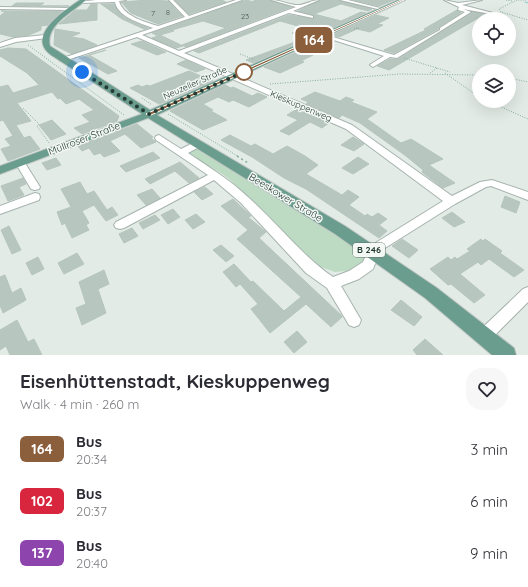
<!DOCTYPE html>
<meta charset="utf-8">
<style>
body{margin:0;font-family:Quicksand,sans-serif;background:#f7f7f7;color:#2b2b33;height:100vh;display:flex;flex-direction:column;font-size:15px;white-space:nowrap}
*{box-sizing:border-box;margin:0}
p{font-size:13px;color:#7c7c81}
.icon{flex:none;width:22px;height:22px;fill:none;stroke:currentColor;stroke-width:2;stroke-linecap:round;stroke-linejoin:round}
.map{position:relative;height:355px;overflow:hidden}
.side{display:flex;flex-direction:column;background:#fff;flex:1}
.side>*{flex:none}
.badge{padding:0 8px;border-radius:6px;font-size:14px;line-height:26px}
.controls{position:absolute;left:472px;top:12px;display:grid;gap:8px}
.controls a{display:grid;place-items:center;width:44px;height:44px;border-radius:50%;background:#fff;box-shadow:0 4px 16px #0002;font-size:20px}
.you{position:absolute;width:20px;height:20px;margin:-10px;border:3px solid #fff;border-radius:50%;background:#1a73e8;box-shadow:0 0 0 6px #1a73e833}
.map>.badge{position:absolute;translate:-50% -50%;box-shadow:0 0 0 2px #fff}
.round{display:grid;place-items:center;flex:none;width:42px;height:42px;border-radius:16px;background:#f7f7f7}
.head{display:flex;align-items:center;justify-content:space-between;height:68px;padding:0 20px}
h1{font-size:19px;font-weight:800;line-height:30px}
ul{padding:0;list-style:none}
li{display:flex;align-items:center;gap:12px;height:52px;padding:0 20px}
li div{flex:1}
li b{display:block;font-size:15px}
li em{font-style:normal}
li .badge{min-width:44px;font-weight:700;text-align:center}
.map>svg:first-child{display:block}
.green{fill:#bddbc3}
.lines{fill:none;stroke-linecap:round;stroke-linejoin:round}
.stream{stroke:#8fc6cc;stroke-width:1}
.building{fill:#b8c6c0;stroke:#b5c5bd}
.minor-casing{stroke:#a6b3ae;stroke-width:2}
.major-casing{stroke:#c2c8c6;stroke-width:2}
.path-far1{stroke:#85ad9e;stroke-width:1;stroke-dasharray:1 1.5;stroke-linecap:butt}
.path{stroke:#85ad9e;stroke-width:1.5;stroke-dasharray:2 3;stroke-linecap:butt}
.minor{fill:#fff;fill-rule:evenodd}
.major{fill:#6a9d8d;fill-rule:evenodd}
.line{fill:#8b5e3c;stroke:#fff}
.walk{stroke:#243b34;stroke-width:4;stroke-dasharray:0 7.2}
.stop-dot{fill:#fff;stroke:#8b5e3c;stroke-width:2}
.labels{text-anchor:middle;stroke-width:3;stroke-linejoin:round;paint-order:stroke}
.number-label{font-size:8px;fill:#495e57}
.far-street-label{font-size:9px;fill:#243b34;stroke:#f3f8f5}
.shield{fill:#f3f8f5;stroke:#62746e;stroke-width:1}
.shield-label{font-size:9px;font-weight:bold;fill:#243b34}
.street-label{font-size:10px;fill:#243b34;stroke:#f3f8f5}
</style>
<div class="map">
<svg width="528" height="355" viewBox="0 0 528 355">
<rect width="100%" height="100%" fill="#e3ebe7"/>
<path class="green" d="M197,148L361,251L365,258L356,269L346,271L335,272L315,265L229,179C215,168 200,162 186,152Z"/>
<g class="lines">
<path class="stream" d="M525,2L528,3"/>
</g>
<path class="building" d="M148,0L168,1L182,16L158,24L131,13L121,2Z
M175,0H222L226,2L189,14Z
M246,0L254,2V0H270L291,7L186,47L182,45L226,28L203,21L172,30L174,31L160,35L183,46L176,48L152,38L158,36L152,33Z
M320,0H339L372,9L368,11L341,4L314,14L341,21L361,12L366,13L253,63L246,60L295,42L293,41L303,36L292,33L305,28L280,21L199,53L194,51L289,15L314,19L313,15L298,11Z
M354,0H394L379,6Z
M16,3H44L39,6H69H12Z
M91,4H97V20L59,24L75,10H87Z
M101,4H114L124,17L148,28L144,29L122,19Z
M457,10L461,13L439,27L438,29L394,53L384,50L426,30L424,29Z
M1,11H62L48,25L41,26V30L29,35L13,37L0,34V16L6,11Z
M472,12L485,14L389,70L377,66L390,59H398Z
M376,15L389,18L377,24L383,25L370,32L357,29L339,37L332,35Z
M55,29L80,33L71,37L84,39L97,45L72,54L54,45Z
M325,39L331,41L308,54L313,55L301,61L304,62L280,73L264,67Z
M142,41L166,52L157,55L131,44Z
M8,48L26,49L119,116L117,121L82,134L74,128L90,122L82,115L94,110L79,99L66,104L60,98L58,99L52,92L17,103L31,121L16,125L24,138L30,136L40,149L8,161L1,149L11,146L5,139L13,136L3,120L0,121V87L8,85L13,93L39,85L27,73L0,56V50Z
M106,50L89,55L117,71L108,74L79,58Z
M186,60L205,69L196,72L177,64Z
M189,71L213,81L159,104L130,88L138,85L142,87L147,85L150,86Z
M225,85L231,88L233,87L252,96L258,93L267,97L249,107L233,100L229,102L218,97L203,104L213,110L211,111L227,120L203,130L170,111Z
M315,92L340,101L346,97L354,100L351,102L377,112L367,119L401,143L411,139L443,159L429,165L455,183L443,188L422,172L423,170L406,156L360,123L342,115L339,118L306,104L308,102L301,99Z
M297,109L329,123L322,128L310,122L289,135L280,131L298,120L287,115Z
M52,120L66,134L51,140L39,125Z
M137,124L153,137L151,138L156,142L141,148L125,134L110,141L120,151L104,157L100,153L94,155L89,148L82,151L78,146Z
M230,135L251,146L255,144L273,154L287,146L305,156L318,165L306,174L342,195L348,190L359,197L349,205L365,216L367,214L372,217L378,213L387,219L379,225L387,231L379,238L306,189L284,178L252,157L221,140Z
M353,137L364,144L354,151L341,145Z
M153,152L160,158L126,172L120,166Z
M358,157L369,164L353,174L342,168Z
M56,158L61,165L47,170L42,163Z
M180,162L199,178L189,183L175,171L150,184L145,179Z
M23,178L26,184L19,187L24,195L8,201L1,186Z
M80,182L87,194L94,191L107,210L112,207L118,215L106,221L94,205L82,211L89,223L86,225L89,230L72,238L65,223L62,225L57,212L71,207L61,189Z
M205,187L213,194L202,200L194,192Z
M152,189L160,198L146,205L137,195Z
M505,196L520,202L516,213L501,207Z
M233,199L251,216L248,217L266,232L259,238L341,315L342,317L331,327L306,304L270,333L251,309L258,304L240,284L236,287L223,272L234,264L251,282L253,281L284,311L301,297L237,239L248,230L221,206Z
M173,209L180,217L168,224L161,215Z
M452,212L465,222L454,227L442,218Z
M196,214L205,222L193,229L185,220Z
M155,215L160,220L143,229L139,223Z
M9,226L21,250L12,254L1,230Z
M132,228L138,236L124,243L119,234Z
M402,239L418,250L409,258L392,246Z
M481,239L483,241L485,239L502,251L500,253L524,270L514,277L489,259L481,265L478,262L460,274L485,295L474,303L451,284L448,285L430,269L448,257L451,260L455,257L457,259L470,251L467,249Z
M221,245L234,256L226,262L213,250Z
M77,253L84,264L64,274L58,263Z
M38,257L44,269L32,275L26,263Z
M104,270L109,284L98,289L106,313L82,325L76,308L86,304L79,282Z
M5,275L12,293L21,288L26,300L3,313L0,305V277Z
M401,300L422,317L414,326L391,310Z
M17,320L28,342L34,339L42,355H10L6,346L0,350V330Z
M297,331L307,342L294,353L284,342Z
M425,339L443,355H417L413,350Z"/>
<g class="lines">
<defs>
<path id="minor" d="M96,0H126L119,1C123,16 145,22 158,26L185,17L169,0H173L189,16L236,0H242L142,35L179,51L296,7L271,0C281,0 291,6 300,5C307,4 312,0 319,0L293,11L313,16V18L289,13L184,53L352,125L452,196L480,182L492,180L528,192V200L491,186L486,187L455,204L385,248L378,256L373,269L359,279L341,286L361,320L359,325L354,327L349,325L327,288L306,273L241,203L214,180L124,228L120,229L116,228L114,225L116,222L208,175L156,140L155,138L156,136L159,135L181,149L195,142H201L202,144L201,146L188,153C209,167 230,180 249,198C278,224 301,255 333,277L349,271L363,262L369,249L377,242L443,201L346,129L137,37L64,61H60V59L153,28C140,23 118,17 115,2L80,3L78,2Z
M340,0H348L384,9L382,10Z
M444,0L458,3L482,0L462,5L493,13L491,14L463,9L471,12L397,58L390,57L373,67L370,65L371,64L384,56L321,36L326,35L394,55L440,30V28L465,12L458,10L459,7Z
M0,7L71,8L73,9L71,10L0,9Z
M45,35L47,36V38L16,42L0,47V43L15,38Z
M20,159L23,160L40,187L39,189L35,190L31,189L15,162Z
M35,193L39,194L40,197L39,200L0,214V206Z
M528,287V302L489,341L484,343L479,341L476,336L479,331L523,289Z"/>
<path id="major" d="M80,0H86C73,12 45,25 50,46L150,110L398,0H405L157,115L345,226L437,288L514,348L516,355H492L425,298L335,234L148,118L0,174V166L142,114L51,55C25,36 65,10 80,0Z"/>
</defs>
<use href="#minor" class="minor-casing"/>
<use href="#major" class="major-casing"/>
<path class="path-far1" d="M506,0L512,1
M517,0L499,9L501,12L528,20
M518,0H528
M354,29L359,28H356
M28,45L124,115
M240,54L253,59
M404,58L450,72
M430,73L437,68
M445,73L479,97
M509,78L528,82
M270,84L400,74L479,75
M142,98L152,105
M488,101L528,119
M23,108L39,124L37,126L49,143
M168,114L239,157"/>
<path class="path" d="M237,156L248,163"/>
<use href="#minor" class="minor"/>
<use href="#major" class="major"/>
</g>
<path class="line" d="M401,0H404L151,115L146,114Z"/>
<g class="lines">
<path class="walk" d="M82,72L149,114L244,72"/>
</g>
<circle class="stop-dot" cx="244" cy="72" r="8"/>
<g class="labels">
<g class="number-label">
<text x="168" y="15">8</text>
<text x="153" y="16">7</text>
<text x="245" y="19">23</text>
</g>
<g class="far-street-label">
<text transform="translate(195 83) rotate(-24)" y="3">Neuzeller Straße</text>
<text transform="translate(301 106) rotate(23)" y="3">Kieskuppenweg</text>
</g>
<rect class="shield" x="353" y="243" width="32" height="14" rx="3"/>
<g class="shield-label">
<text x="369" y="253">B 246</text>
</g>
<g class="street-label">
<text transform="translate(84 138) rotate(-21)" y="4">Müllroser Straße</text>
<text transform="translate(286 197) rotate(31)" y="4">Beeskower Straße</text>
</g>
</g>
</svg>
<div class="controls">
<a><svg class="icon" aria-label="locate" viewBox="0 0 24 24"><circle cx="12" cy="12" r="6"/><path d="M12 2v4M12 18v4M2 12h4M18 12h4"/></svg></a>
<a><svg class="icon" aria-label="layers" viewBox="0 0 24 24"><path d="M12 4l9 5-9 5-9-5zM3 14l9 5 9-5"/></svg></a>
</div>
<div class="you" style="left:82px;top:72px"></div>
<b class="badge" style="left:314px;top:40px;background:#8b5e3c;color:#fff">164</b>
</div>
<section class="side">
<div class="head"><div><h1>Eisenhüttenstadt, Kieskuppenweg</h1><p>Walk · 4 min · 260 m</p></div><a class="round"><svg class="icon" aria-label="heart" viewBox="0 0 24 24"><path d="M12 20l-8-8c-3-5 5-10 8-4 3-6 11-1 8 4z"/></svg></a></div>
<ul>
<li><span class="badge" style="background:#8b5e3c;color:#fff">164</span><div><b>Bus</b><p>20:34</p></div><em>3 min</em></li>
<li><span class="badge" style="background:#d7263d;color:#fff">102</span><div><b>Bus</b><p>20:37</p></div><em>6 min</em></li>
<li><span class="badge" style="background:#8e44ad;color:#fff">137</span><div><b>Bus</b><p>20:40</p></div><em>9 min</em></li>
</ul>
</section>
